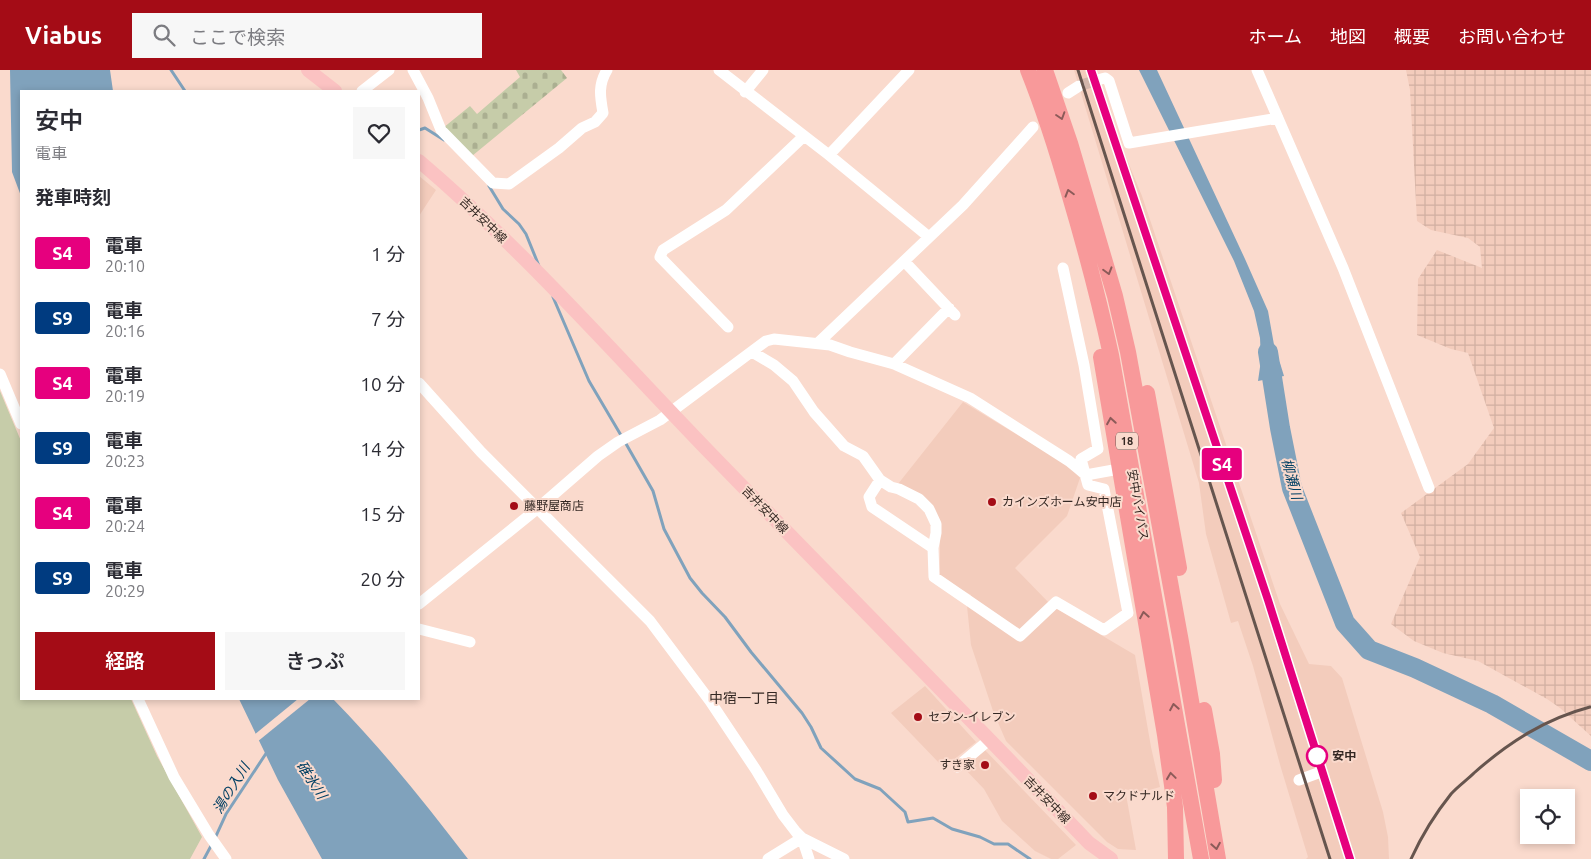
<!DOCTYPE html>
<html lang="ja">
<meta charset="utf-8">
<style>
body{margin:0;font-family:Ubuntu,"Noto Sans JP",sans-serif;background:#f7f7f7;color:#2b2b33;height:100vh;display:flex;flex-direction:column;font-size:19px;white-space:nowrap}
*{box-sizing:border-box;margin:0}
p{font-size:16px;color:#7c7c81}
.icon{flex:none;width:28px;height:28px;fill:none;stroke:currentColor;stroke-width:2;stroke-linecap:round;stroke-linejoin:round}
.map{position:relative;flex:1;overflow:hidden}
.details{position:absolute;left:20px;top:20px;width:400px;height:610px;display:flex;flex-direction:column;background:#fff;border-radius:0px;box-shadow:0 2px 8px #0003}
.details>*{flex:none}
.badge{padding:0 10px;border-radius:4px;font-size:18px;line-height:32px}
.buttons{position:absolute;left:1520px;top:719px;display:grid;gap:10px}
.buttons a{display:grid;place-items:center;width:55px;height:55px;border-radius:0px;background:#fff;box-shadow:0 2px 8px #0003;font-size:25px}
.map>.badge{position:absolute;translate:-50% -50%;box-shadow:0 0 0 2px #fff}
h2{padding:0 15px;font-size:19px;line-height:45px}
.round{display:grid;place-items:center;flex:none;width:52px;height:52px;border-radius:0px;background:#f7f7f7}
.head{display:flex;align-items:center;justify-content:space-between;height:85px;padding:0 15px}
h1{font-size:24px;font-weight:600;line-height:38px}
.cta{display:flex;gap:10px;margin-top:auto;padding:10px 15px}
.cta a{flex:1;height:58px;border-radius:0px;background:#a40c16;color:#fff;font-size:20px;font-weight:600;line-height:58px;text-align:center}
.cta a+a{background:#f7f7f7;color:#2b2b33}
ul{padding:0;list-style:none}
li{display:flex;align-items:center;gap:15px;height:65px;padding:0 15px}
li div{flex:1}
li b{display:block;font-size:19px}
li em{font-style:normal}
li .badge{min-width:55px;font-weight:700;text-align:center}
header{display:flex;align-items:center;gap:30px;box-sizing:border-box;height:70px;padding:0 25px;background:#a40c16;color:#fff}
header strong{font-size:24px}
nav{display:flex;gap:28px;margin-inline-start:auto;font-size:18px}
.search{width:350px;height:45px;background:#f7f7f7;display:flex;align-items:center;gap:12px;box-sizing:border-box;padding:0 18px;border-radius:0px;color:#7c7c81;font-size:19px}
.map>svg:first-child{display:block}
.built{fill:#f3ccbc}
.industrial{fill:url(#industrial-grid)}
.cemetery{fill:url(#cemetery-stones)}
.pitch{fill:#c6cca9}
.water{fill:#80a2bc}
.pier{fill:#fadacd}
.lines{fill:none;stroke-linecap:round;stroke-linejoin:round}
.stream{stroke:#80a2bc;stroke-width:3}
.river{stroke:#80a2bc;stroke-width:20}
.minor-tunnel{stroke:#d2b6ab;stroke-width:11;stroke-dasharray:11 5.5;stroke-linecap:butt}
.minor{stroke:#fff;stroke-width:11}
.major{stroke:#fbc2c2;stroke-width:14}
.highway{stroke:#f8999a;stroke-width:16}
.rail{stroke:#66554e;stroke-width:3}
.oneway{stroke:#8c5b59}
.line-casing{stroke:#fff;stroke-width:11}
.line{stroke:#e6007e;stroke-width:8}
.poi-dot{fill:#a40c16;stroke:#fadacd;stroke-width:2}
.stop-dot{fill:#fff;stroke:#e6007e;stroke-width:2.5}
.labels{text-anchor:middle;stroke-width:4;stroke-linejoin:round;paint-order:stroke}
.shield{fill:#fadacd;stroke:#6f5d56;stroke-width:1}
.shield-label{font-size:11px;font-weight:bold;fill:#342823}
.street-label{font-size:12px;fill:#342823;stroke:#fadacd}
.poi-label{font-size:12px;fill:#342823;stroke:#fadacd;text-anchor:start}
.stop-label{font-size:12px;font-weight:bold;fill:#342823;stroke:#fadacd;text-anchor:start}
.water-label{font-size:14px;font-style:italic;fill:#003f63;stroke:#fadacd}
.neighbourhood-label{font-size:14px;fill:#342823;stroke:#fadacd}
</style>
<header>
<strong>Viabus</strong>
<div class="search"><svg class="icon" aria-label="search" viewBox="0 0 24 24"><circle cx="10" cy="10" r="6"/><path d="M15 15l6 6"/></svg>ここで検索</div>
<nav><a>ホーム</a><a>地図</a><a>概要</a><a>お問い合わせ</a></nav>
</header>
<div class="map">
<svg width="1591" height="789" viewBox="0 0 1591 789">
<defs>
<pattern id="industrial-grid" width="8" height="8" patternUnits="userSpaceOnUse" patternTransform="scale(1.25)"><rect width="8" height="8" fill="#f3ccbc"/><path d="M0 4h8M4 0v8" fill="none" stroke="#d1afa1"/></pattern>
<pattern id="cemetery-stones" width="16" height="16" patternUnits="userSpaceOnUse" patternTransform="scale(1.25)"><rect width="16" height="16" fill="#c6cca9"/><path d="M2 7V4a2 2 0 0 1 4 0v3zM10 15v-3a2 2 0 0 1 4 0v3z" fill="#abaf91"/></pattern>
</defs>
<rect width="100%" height="100%" fill="#fadacd"/>
<path class="built" d="M1074,0H1094L1108,43L1142,126L1280,534L1309,594L1331,596L1342,608L1383,742L1388,767L1389,789H1306L1308,787L1281,698L1253,596L1238,551L1231,553L1206,464L1199,413Z
M419,106L436,120L419,146Z
M963,332L1069,396L1080,408L1067,446L1015,498L1052,536L1135,585L1151,677L1160,717L1139,723L1125,719L1136,780L1118,779L1107,772L1006,671L993,641L971,575L967,536L971,525L943,509L940,505V454L898,414Z
M925,616L976,672L947,695H941L891,643Z
M983,678L1076,775L1058,789H1051L1035,781L1002,751L984,719L963,697Z"/>
<path class="industrial" d="M1406,0H1591V666L1560,638L1547,629L1478,591L1443,583L1414,571L1391,554L1420,487L1401,443L1468,394L1494,358L1468,283L1451,279L1417,265L1418,209L1437,180L1482,198L1480,177L1468,168L1431,160L1417,151L1410,20Z"/>
<path class="cemetery" d="M516,0H561L567,8L472,86L443,58L470,36L477,44L520,7Z"/>
<path class="pitch" d="M0,321L21,371V629H131L157,686L202,767L190,789H0Z"/>
<path class="water" d="M10,0H110L113,21H21V126L12,102Z
M1139,0H1157L1245,189L1268,241L1276,286L1280,293L1284,306L1258,311L1261,290L1260,268L1254,241L1234,191Z
M239,629H333C383,680 425,733 468,789H322L278,710Z"/>
<path class="pier" d="M298,629H310L257,672L254,665Z"/>
<g class="lines">
<path class="stream" d="M171,0L185,21
M419,60L425,58L444,70
M489,116L503,139L519,154L526,164L539,196
M553,227L589,311L622,367
M625,372L653,421L664,459L690,508L702,523L725,547L751,582L802,643L811,657L821,678L855,709L880,719L905,742L908,752L933,748L952,759L980,767L994,774H1008L1030,789
M215,768L226,744L267,682
M204,789L212,774"/>
<path class="river" d="M1268,282L1280,358L1292,418L1345,553L1369,580L1415,598L1492,634L1591,691"/>
<path class="minor-tunnel" d="M1079,16L1097,10"/>
<path class="minor" d="M413,0L428,28L441,60L493,113L509,114L559,78L582,58L595,52L603,43C600,26 598,15 607,0
M719,0L829,85L929,167
M1257,0L1343,198L1429,418
M1097,10L1105,8L1109,11L1129,73L1278,48
M362,21L389,0
M745,22L763,0
M1068,23L1079,16
M829,85L909,0
M904,191L955,245
M728,257L660,187L663,180L726,140L804,66
M818,273L963,135L1033,57
M752,282L774,295L793,311L814,342L844,376L863,386L880,410L891,417L899,419L919,429L929,439L936,454V463L933,478L934,507L1020,566L1056,532L1104,560L1128,543L1104,419L1088,415L1081,389L1098,379L1084,295L1063,198
M894,294L949,238
M0,304L21,354
M419,313L481,382L650,551L710,631L756,700L783,745L796,762L802,768L844,789
M880,410L869,427L872,437L933,478
M419,534L537,439L598,386L618,372L660,350L766,271L774,269L830,275L850,282L894,294L970,328L1069,391L1086,405L1119,399
M419,559L470,572
M138,629L174,707L209,765L226,789
M957,697L989,670
M1299,710L1318,703
M802,768L809,789
M768,789L802,768"/>
<path class="major" d="M308,0L335,21
M419,91C525,181 617,287 714,387C839,516 965,643 1089,773L1111,789"/>
<path class="highway" d="M1028,0C1044,40 1057,81 1069,123C1085,177 1099,230 1111,285L1201,789
M1045,0L1070,73L1115,226L1128,282L1181,572L1218,789
M1101,287L1165,665L1175,737L1176,789
M1147,323L1179,498
M1204,640L1212,684L1214,710"/>
<path class="rail" d="M1078,0L1330,789
M1091,0L1268,530L1350,789
M1411,789C1422,765 1435,744 1451,724C1458,716 1467,710 1474,703C1509,672 1545,649 1590,637"/>
</g>
<defs><path id="oneway-chevron" d="M-2-3.5L2.5 0L-2 3.5" fill="none" stroke-width="1.6" stroke-linecap="round" stroke-linejoin="round" transform="scale(1.25)"/></defs>
<g class="oneway">
<use href="#oneway-chevron" transform="translate(1061 46) rotate(72)"/>
<use href="#oneway-chevron" transform="translate(1069 123) rotate(-106)"/>
<use href="#oneway-chevron" transform="translate(1108 201) rotate(74)"/>
<use href="#oneway-chevron" transform="translate(1111 351) rotate(-99)"/>
<use href="#oneway-chevron" transform="translate(1144 545) rotate(-100)"/>
<use href="#oneway-chevron" transform="translate(1174 637) rotate(-100)"/>
<use href="#oneway-chevron" transform="translate(1171 706) rotate(-98)"/>
<use href="#oneway-chevron" transform="translate(1216 776) rotate(80)"/>
</g>
<g class="lines">
<defs>
<path id="line" d="M1091,0L1268,530L1350,789"/>
</defs>
<use href="#line" class="line-casing"/>
<use href="#line" class="line"/>
</g>
<g class="poi-dot">
<circle cx="992" cy="432" r="5"/>
<circle cx="514" cy="436" r="5"/>
<circle cx="918" cy="647" r="5"/>
<circle cx="985" cy="695" r="5"/>
<circle cx="1093" cy="726" r="5"/>
</g>
<circle class="stop-dot" cx="1317" cy="686" r="10"/>
<g class="labels">
<rect class="shield" x="1116" y="362.5" width="22" height="17" rx="4"/>
<g class="shield-label">
<text x="1127" y="375">18</text>
</g>
<g class="street-label">
<text transform="translate(483 150) rotate(44)" y="4">吉井安中線</text>
<text transform="translate(1138 435) rotate(80)" y="4">安中バイパス</text>
<text transform="translate(765 440) rotate(46)" y="4">吉井安中線</text>
<text transform="translate(1047 730) rotate(46)" y="4">吉井安中線</text>
</g>
<g class="poi-label">
<text x="1002" y="436">カインズホーム安中店</text>
<text x="524" y="440">藤野屋商店</text>
<text x="928" y="651">セブン-イレブン</text>
<text x="975" y="699" text-anchor="end">すき家</text>
<text x="1103" y="730">マクドナルド</text>
</g>
<g class="stop-label">
<text x="1332" y="690">安中</text>
</g>
<g class="water-label">
<text transform="translate(1292 409) rotate(75)" y="5">柳瀬川</text>
<text transform="translate(312 710) rotate(57)" y="5">碓氷川</text>
<text transform="translate(231 718) rotate(-58)" y="5">湯の入川</text>
</g>
<g class="neighbourhood-label">
<text x="744" y="633">中宿一丁目</text>
</g>
</g>
</svg>
<div class="buttons">
<a><svg class="icon" aria-label="locate" viewBox="0 0 24 24"><circle cx="12" cy="12" r="6"/><path d="M12 2v4M12 18v4M2 12h4M18 12h4"/></svg></a>
</div>
<b class="badge" style="left:1222px;top:394px;background:#e6007e;color:#fff">S4</b>
<section class="details">
<div class="head"><div><h1>安中</h1><p>電車</p></div><a class="round"><svg class="icon" aria-label="heart" viewBox="0 0 24 24"><path d="M12 20l-8-8c-3-5 5-10 8-4 3-6 11-1 8 4z"/></svg></a></div>
<h2>発車時刻</h2>
<ul>
<li><span class="badge" style="background:#e6007e;color:#fff">S4</span><div><b>電車</b><p>20:10</p></div><em>1 分</em></li>
<li><span class="badge" style="background:#003b80;color:#fff">S9</span><div><b>電車</b><p>20:16</p></div><em>7 分</em></li>
<li><span class="badge" style="background:#e6007e;color:#fff">S4</span><div><b>電車</b><p>20:19</p></div><em>10 分</em></li>
<li><span class="badge" style="background:#003b80;color:#fff">S9</span><div><b>電車</b><p>20:23</p></div><em>14 分</em></li>
<li><span class="badge" style="background:#e6007e;color:#fff">S4</span><div><b>電車</b><p>20:24</p></div><em>15 分</em></li>
<li><span class="badge" style="background:#003b80;color:#fff">S9</span><div><b>電車</b><p>20:29</p></div><em>20 分</em></li>
</ul>
<div class="cta"><a>経路</a><a>きっぷ</a></div>
</section>
</div>
